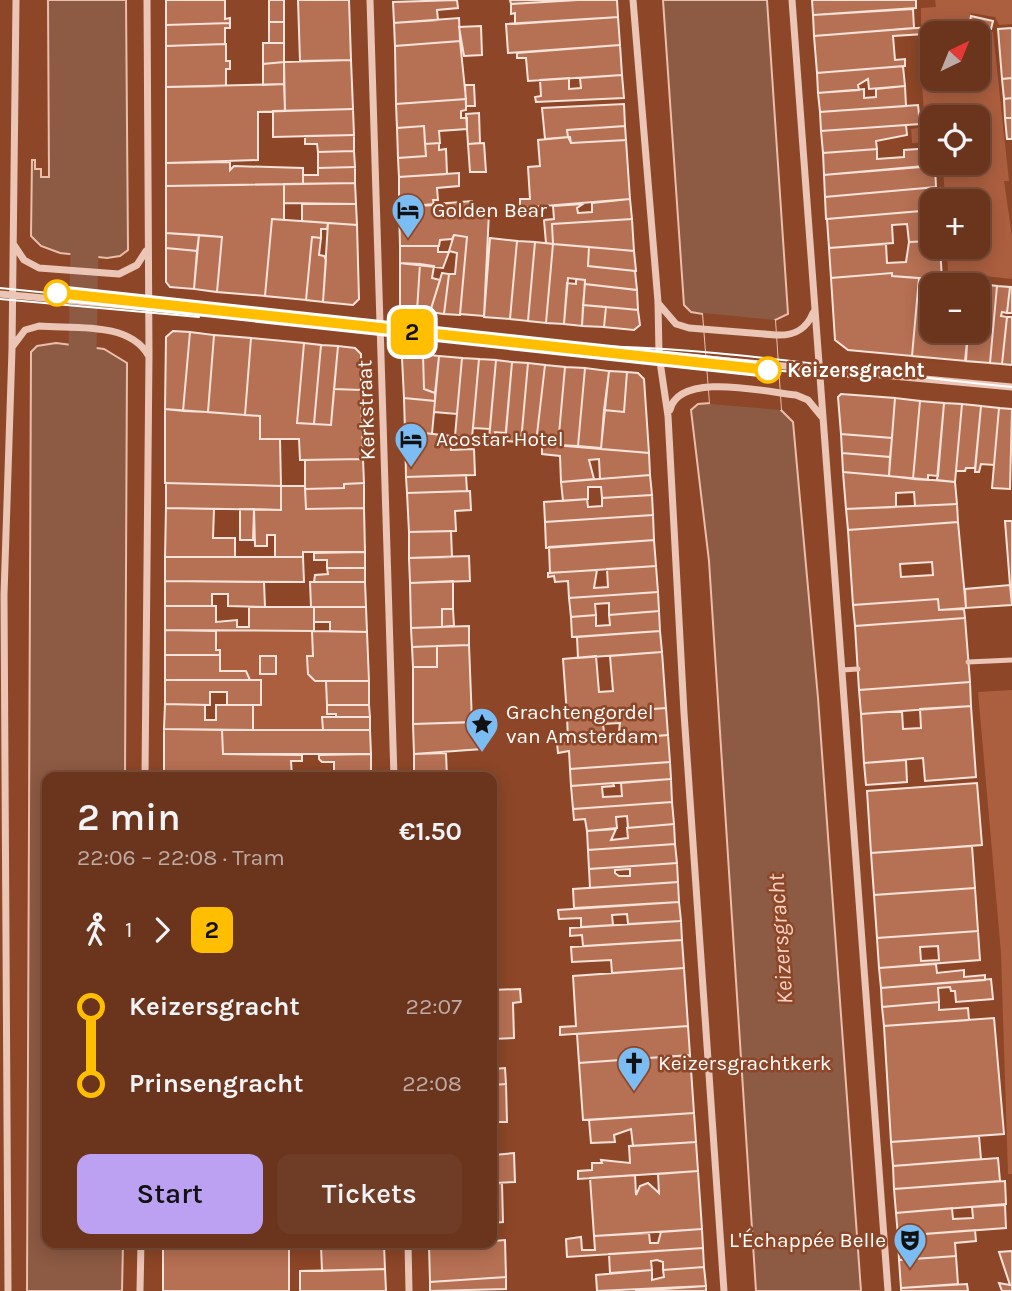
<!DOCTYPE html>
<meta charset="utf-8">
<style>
body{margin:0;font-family:Karla,sans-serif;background:#6f3c26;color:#f1f3f6;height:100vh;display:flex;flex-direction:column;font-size:26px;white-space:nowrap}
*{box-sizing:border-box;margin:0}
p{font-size:23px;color:#beaaa4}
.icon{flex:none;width:38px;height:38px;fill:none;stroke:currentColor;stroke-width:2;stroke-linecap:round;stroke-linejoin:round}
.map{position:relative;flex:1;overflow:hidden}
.drawer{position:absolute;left:42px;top:772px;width:455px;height:476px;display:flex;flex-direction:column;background:#6a341d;border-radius:14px;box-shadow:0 4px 18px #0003,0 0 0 2px #7d4f3b}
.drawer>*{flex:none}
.badge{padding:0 14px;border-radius:10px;font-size:24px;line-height:46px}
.needle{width:46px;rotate:43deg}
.tools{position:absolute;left:920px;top:21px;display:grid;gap:14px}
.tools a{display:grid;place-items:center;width:70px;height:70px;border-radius:14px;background:#6a341d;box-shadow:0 4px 18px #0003,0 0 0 2px #7d4f3b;font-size:35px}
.map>.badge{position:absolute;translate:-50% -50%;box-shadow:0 0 0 4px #fff}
.legs{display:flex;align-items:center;gap:10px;height:77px;padding:0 35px;font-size:23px}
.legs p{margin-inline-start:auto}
.overview{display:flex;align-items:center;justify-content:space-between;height:119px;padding:0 35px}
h1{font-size:38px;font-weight:600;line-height:52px}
.primary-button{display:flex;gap:14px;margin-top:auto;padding:14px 35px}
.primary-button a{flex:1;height:80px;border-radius:14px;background:#bca0f2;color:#111;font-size:28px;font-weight:600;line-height:80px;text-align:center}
.primary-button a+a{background:#6f3c26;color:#f1f3f6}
ul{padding:0 35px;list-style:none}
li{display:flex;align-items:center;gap:24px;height:77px;font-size:26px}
li i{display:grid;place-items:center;width:10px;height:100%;margin:0 9px;background:currentColor}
li i::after{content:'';width:18px;height:18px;margin:-9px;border:5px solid;border-radius:50%;background:#6a341d}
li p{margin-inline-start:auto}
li:first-child i{background:linear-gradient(#0000 50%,currentColor 0)}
li:last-child i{background:linear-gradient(currentColor 50%,#0000 0)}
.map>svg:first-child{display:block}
.green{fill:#ac5f3f}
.water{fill:#8d5a43;stroke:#ebbdab;stroke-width:2}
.pier{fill:#8d4627}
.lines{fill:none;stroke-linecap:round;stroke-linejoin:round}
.canal{stroke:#8d5a43;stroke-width:28}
.building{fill:#b67053;stroke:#f8e3db;stroke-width:2;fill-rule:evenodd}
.lane{stroke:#ebc5b6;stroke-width:5}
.street{stroke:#ebc5b6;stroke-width:7}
.tram{stroke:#fff;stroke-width:2}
.line-1-casing{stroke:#fff;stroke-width:16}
.line-1{stroke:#ffbf00;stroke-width:10}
.stop-1-dot{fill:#fff;stroke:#ffbf00;stroke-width:3.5}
.labels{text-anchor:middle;stroke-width:5;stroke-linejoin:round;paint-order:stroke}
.poi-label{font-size:21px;fill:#fff;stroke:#8d4627;text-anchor:start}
.stop-label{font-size:21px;font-weight:bold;fill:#fff;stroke:#8d4627;text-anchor:start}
.street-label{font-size:21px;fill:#fff;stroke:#8d4627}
.water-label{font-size:23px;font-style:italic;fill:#f2d0c2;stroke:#8d4627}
</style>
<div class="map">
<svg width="1012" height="1291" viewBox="0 0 1012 1291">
<rect width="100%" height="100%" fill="#8d4627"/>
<path class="green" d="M935,0H1012V24L999,25L995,17L971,13L965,33H943L945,23L921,25V8L936,7Z
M993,32L1009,181H1004L1012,236V279L948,272L947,247H978V201H945L943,163H978V117H933V142L912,143L911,129L925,127L919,40H933V79H978V34Z
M216,631H312L313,656H307L308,674L315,681H326L327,714L336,717H323V730H253V705L261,681L250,680L246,671H220Z
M1012,690V1174H1008L1001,953L978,692Z"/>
<path class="water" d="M48,0H126L128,250L120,256L107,258L60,253L41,246L31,236L32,160H35V169H41V177H49Z
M663,0H767L788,314L775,320L781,410L793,422L818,698L861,1291H756L709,561L691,410L698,404L710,403L703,314L691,312L684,305Z
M56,343L104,349L127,363L125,777H47V1242L123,1243L122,1291H27L31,352L37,346Z"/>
<path class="pier" d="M703,313L775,320L781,410L710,404Z"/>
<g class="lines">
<path class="canal" d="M82,382L85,220"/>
</g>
<path class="building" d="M166,0H225V19L230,18V23L166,25Z
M269,0H284V22H269Z
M298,0H349L351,60L300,61Z
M457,0L458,8L437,10L438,20L394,23L393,2Z
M510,0H578L511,4Z
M578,0H617L618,17L515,24V13L511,14V4Z
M812,0H916V8L813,15Z
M913,9L914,28L814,36L813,15Z
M971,16L993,21L991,29L968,31Z
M618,17L620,45L508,53L506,24Z
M459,18L460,41L395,46L394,23Z
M269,22H284V43H269Z
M230,23V28H225V44L166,46V25Z
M481,26L482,55L464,56L459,27Z
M942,26L941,33L893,36L895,60L905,59V66L817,73L814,36Z
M1012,28V78L1002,79L998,29Z
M460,41L466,99L396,104L395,46Z
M263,43H284V62L263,64Z
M226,44V61H230V69H226V86L166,87V46Z
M620,45L622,75L528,81L526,58H517V53Z
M351,60L353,109L285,111L284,62Z
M284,62V84L263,85V64Z
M903,66L905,86L869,89L868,79L858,85L859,90L818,93L817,73Z
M622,75L624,98L536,102L535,97L541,96L540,80L569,78V89L581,88L580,78Z
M1012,78V98L1004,99L1002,79Z
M284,84L285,111L258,112V160L166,163V87Z
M465,85H474L475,106H466Z
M905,86L906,106L820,112L818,93L864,89V98L876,97V89Z
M1012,98V118H1005L1004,99Z
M466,99V110L461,111V118H467V129L439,131L440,143L425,144L424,126L397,128L396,104Z
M624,104L625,126L567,130L568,137L545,139L542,108Z
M918,105L920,124L821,131L820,112Z
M353,109L354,135L273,137V111Z
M479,113L480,143L468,144L466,114Z
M1005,118H1012V139H1007Z
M906,125L907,135L876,141L877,149L823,153L821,131Z
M424,126L426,156L398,158L397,128Z
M625,126L626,140L571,143L568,137L567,130Z
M354,135V151L318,152L317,144H305V136Z
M570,137L571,143L626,140L630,199L520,208V199H530L528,167L540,166L538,140Z
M439,143V150L446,149L447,174L399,177L398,158L426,156L425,144Z
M484,143L486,172H470L468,144Z
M931,148L933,166L824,175L823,153L877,149V159L904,157V150Z
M354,151L355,167L318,168V152Z
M230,162V170L234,166L303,168V184L166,186V163Z
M935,165L936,187L825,197L824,175Z
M355,167V183L303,184V175H318V168Z
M459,173V186L437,188L438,200H433L434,205L399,207V177Z
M355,183L356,204L284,203V184Z
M284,184V220L272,219L265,296L217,292L222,237L166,233V186Z
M936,187L937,201H933V210L826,219L825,197Z
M630,199L632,219L552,224L553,244L546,243L544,220L554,219L553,206L583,204L577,208L578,213L592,212V203Z
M472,201V211L489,212L484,316L460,314L467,237L454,235L452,239L440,240L439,246H400L399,207Z
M302,204H356L357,225L302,221Z
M933,210V241L909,242L907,224L892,225L893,243L829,248L827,219Z
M272,219L328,223L327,229H321V238L312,237L306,300L265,296Z
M632,219L634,251L553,244L552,224Z
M328,223L357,225L359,299L353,305L323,302Z
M166,233L199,235L197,251L166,248Z
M199,235L222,237L217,292L194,289Z
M454,235L467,237L460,315L444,314L449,274H455L457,253L449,251Z
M312,237L321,238L319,255L324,256L326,260L323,302L306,300Z
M490,238L517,241L510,319L484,317Z
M517,241L535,242L528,321L510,319Z
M933,241V247H940L942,280L892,276V273L831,278L829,248L886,244L887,263L906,262L909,242Z
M535,242L553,244L546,323L528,321Z
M553,244L589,247L588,266L635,271L637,290L585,284V280L568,278L564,324L546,323Z
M400,246H438V252H449L443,268L400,263Z
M589,247L634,251L636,271L588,266Z
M166,248L197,251L194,289L170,287L166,282Z
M400,263L420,264L417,311L404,310L400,305Z
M420,264L434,266L432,278L440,280L430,312L417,311Z
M442,273L449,274L444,314L430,312Z
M892,273V276L919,278L912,356L848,350L835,340L831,278Z
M919,278L972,283L933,285V331H968L966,361L912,356Z
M576,279L585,280L582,326L564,324L567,283L576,284Z
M972,283L997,286L990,363L965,361L968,331H978V285Z
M585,284L637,290L638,310L583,305Z
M997,286L1010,287L1007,313L1002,312L1001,316L1007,317L1002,364L990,363Z
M1010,287H1012V313H1007Z
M583,305L606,307L604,327L582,326Z
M606,307L638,310L640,325L634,330L604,327Z
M1007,317H1012V365L1002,364Z
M173,331L190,332L183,411L165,409L166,337Z
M190,332L214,335L208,412L183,411Z
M214,335L251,338L245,415L208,412Z
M251,338L304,343L297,423L331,425L334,389L361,390L363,459L300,460L299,439H260V416L245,415Z
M304,343L321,345L314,424L297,423Z
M321,345L338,346L331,425L314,424Z
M338,346L355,348L361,354V390L334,389Z
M408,353L423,354L424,389L435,393V401L404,398L402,358Z
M423,354L439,356L435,393L424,389Z
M439,356L462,358L457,414L434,412Z
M462,358L479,359L472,438L455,436Z
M479,359L496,360L490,429L473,428Z
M496,360L512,362L506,433L495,432L496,440L489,439Z
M512,362L528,363L521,442L505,441Z
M528,363L545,365L536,443L521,442Z
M545,365L565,367L558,445L536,443Z
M565,367L585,368L578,446L558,445Z
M585,368L609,371L601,448L578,446Z
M609,371L627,372L624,412L604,410Z
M627,372L638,373L644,379L649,453L601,449L604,410L624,412Z
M841,394L895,398L892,438L841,434L838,397Z
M404,398L435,401L432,434L405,431Z
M895,398L920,401L913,479L889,476Z
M920,401L944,403L938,476L928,475V480L913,479Z
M944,403L962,404L955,482L937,480Z
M962,404L981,406L975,468H966L965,471H956Z
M981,406L999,408L994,465L981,464L979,472H975Z
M999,408L1012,409L1010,489L992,488Z
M165,409L260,416V439H280L281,486L165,483Z
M405,431L451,436V450L474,449L475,475L406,477Z
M841,434L892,438L890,457L842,453Z
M542,444L649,453L650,475L600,479L599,459L589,460L594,479L561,482L560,456L542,454Z
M842,453L890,457L889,476L843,472Z
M363,459L364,483L344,484V488L305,489V460Z
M843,472L955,482L957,504L915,506L914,492L896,493V507L846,509Z
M466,475L467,491L407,493L406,477Z
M650,475L652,495L602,498L601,487H588V499L563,501L561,482Z
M166,483L281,486V510L166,508Z
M364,483V508L306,509L305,489L344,488V484Z
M281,486H305L306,509L364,508L365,552H303V557H275V535H267V546H255L254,509L281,510Z
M470,491L471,510L455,511L456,531L409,532L407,493Z
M652,495L653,515L545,522L544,502L587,499L588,507L602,506V498Z
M957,504L958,522L848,530L846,509Z
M166,508L214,509L213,538H235V557H165Z
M240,509H254L253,540H240Z
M653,515L654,540L546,548L545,522Z
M1005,521H1012V605L1010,585Z
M958,522L966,608L939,610L938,599L853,605L848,530ZM932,562L933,575L901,577L900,564Z
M451,531L452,557L409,558V532Z
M654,540L656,566L550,573L549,547Z
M365,552V568H327V560H314V553Z
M469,556L470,581L410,583L409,558Z
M165,557H303L304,582L165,581Z
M656,566L658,592L569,598L568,581L555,582L554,576L548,577V573L597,570L594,588L608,587L607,569Z
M327,568H365V582H314L315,575L328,574Z
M165,581L264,582L265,607L228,606V594H212V606H165Z
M453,581V609H442V627L411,628L410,583Z
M310,582H365L366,607H311Z
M1010,585L1012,605L966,608L965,589Z
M658,592L659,611L609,615V603L595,604L596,615L571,617L569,598Z
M938,599L939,610L964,609L965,618L855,626L853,605Z
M165,606H216V622L237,620V627H249V607H314V631L165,630Z
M314,607H366L367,632L330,631V622H314Z
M442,609H453L454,626L442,627Z
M659,611L660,631L572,637L571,617L596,615V626L610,625L609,615Z
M965,618L970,682L859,690L855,626Z
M469,626V645L412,647L411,628Z
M165,630L216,631V650H220V655H165Z
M312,631L367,632L369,681H315L308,674L307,656H313Z
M660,631L662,652L578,658L577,637Z
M469,645L472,722L413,724V667H437V646Z
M437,646V667H413L412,647Z
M662,652L666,708L567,715L563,659L596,656L599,692L613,691L610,656Z
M165,655H220V671H246L250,680H165Z
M260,656H276V674H260Z
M165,680H261V705H227V692H210V705L165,704Z
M326,681H369V705H327Z
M970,682L971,706L861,714L859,690Z
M165,704L205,705V720H216V705H253V730L164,729Z
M327,705H369L370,717H336V714H327Z
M971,706L976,777L925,781L923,758L864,763L861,714L902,711L903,729L921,728L920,709Z
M666,708L668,735L618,739L620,723L603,724L605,740L568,742L567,715Z
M322,717H370V730H323Z
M481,722L482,749L414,754L413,724Z
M164,729L222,730L223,754L302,755V761H291L292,777H164Z
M222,730H370L371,754H223Z
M668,735L670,762L570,769L569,751L558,753L557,743Z
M446,753L447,777H414V754Z
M371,754V771H334V762H322L319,759V755Z
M906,760L907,782L866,785L864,763Z
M670,762L671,779L571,786L570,769Z
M334,771H371V777H335Z
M671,779L672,802L573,809L571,786L613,783L614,786L602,787L603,797L622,796L621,783Z
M977,783L982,845L871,853L867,791Z
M672,802L674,824L628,828L627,816L616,817L617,828L587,831L585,819L574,820L573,809Z
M674,824L675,844L588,850L587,831L616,829L611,840L628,838L627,828Z
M675,844L677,863L589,869L588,850Z
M972,846L975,888L874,895L871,853Z
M677,863L678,882L590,888L589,869ZM630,869V876H619L615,873V870Z
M678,882L679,902L574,908L573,889Z
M975,888L978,931L877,938L874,895Z
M679,902L681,921L628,924L627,914L612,915L613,925L581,927V918L559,919L558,910Z
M681,921L682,940L583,946L582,935L570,936V928Z
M978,931L980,960L879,968L877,938ZM938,946L939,960L921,961L920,947Z
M682,940L684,968L612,973L611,960L572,962L571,947Z
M936,964L937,973L964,970V977L985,975V980L881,988L879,968Z
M684,968L688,1026L560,1035V1027L576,1026L573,976Z
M991,979L993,999L956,1002L955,991H951L950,987L938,988L939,1002L882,1007L881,988Z
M520,989L521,1002L513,1003L514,1038L492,1039V990Z
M939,1002V1010L968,1008L969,1020L884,1026L882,1007Z
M994,1018L1004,1134L891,1142L884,1026Z
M688,1026L690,1055L579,1063L577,1034Z
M690,1055L694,1113L583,1120L579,1063Z
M492,1057L493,1069L505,1068L506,1084L493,1085Z
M492,1077L493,1085L506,1084L507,1122H492Z
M694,1113L696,1142L633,1146L631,1129L614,1135L615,1142L591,1143L589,1120Z
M979,1136L981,1159L893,1166L891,1142Z
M696,1142L698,1171L578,1179V1171L592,1170V1163H602L601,1160L630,1163L629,1146Z
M514,1153L515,1182L495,1183L494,1155Z
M998,1158L1000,1181L894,1189L893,1166Z
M698,1171L702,1229L594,1236L590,1178L635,1175L636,1195L640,1186L648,1183L659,1193L658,1174Z
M1005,1181L1006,1204L896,1213L894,1189Z
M502,1183L503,1222L492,1223V1184Z
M1005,1205L1006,1228L898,1236L896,1213L952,1208L953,1219L973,1218L972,1207Z
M702,1229L703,1248L567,1257L566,1239L581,1237L582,1250H595L594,1236L649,1233L650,1243H658L661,1232Z
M975,1230L976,1241L955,1243L956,1256L899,1260L898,1236Z
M505,1240L506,1277L430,1282L429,1246Z
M193,1242H261L251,1248H193Z
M333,1242H384V1245L333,1246Z
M429,1242H476L429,1246Z
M384,1245L385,1269L322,1271L321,1246Z
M163,1248L289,1249V1291H163Z
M703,1248L704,1267L663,1270V1262L657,1260L651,1261L652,1270L610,1273L609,1254Z
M1012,1251V1291H1002L999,1283L1010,1285L999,1252Z
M956,1256L958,1284L901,1288L899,1260Z
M704,1267L706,1286L597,1291L596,1275L652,1270V1280L664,1277L663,1270Z
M385,1269L386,1291H300V1271Z
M506,1277V1289L430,1291V1282Z
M967,1284L968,1291H901V1288Z
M706,1286V1291H635Z"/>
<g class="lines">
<path class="lane" d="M968,662L1012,660
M842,670L858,669"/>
<path class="street" d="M370,0L394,777
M633,0L658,302L659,355L668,416L684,713L724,1291
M792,0L888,1291
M14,245L24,260L39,268L119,274L137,265L146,251
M0,294L1012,387
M658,303L676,324L689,328L776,335C794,336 806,330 813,313
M13,346L25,330L39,326C72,329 129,321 148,355
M670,410C679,371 766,392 796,395L808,400L822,417
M145,777L149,355L147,0
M408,1242L409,1291
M8,1291L4,595L12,349L16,0
M140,1291L141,1242"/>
<path class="tram" d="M0,288L566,346C716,345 864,373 1012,387
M0,299L199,317
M638,357L686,362
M749,368L864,378"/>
</g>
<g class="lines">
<defs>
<path id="line-1" d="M57,293L768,370"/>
</defs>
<use href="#line-1" class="line-1-casing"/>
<use href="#line-1" class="line-1"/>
</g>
<defs>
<symbol id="hotel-pin" viewBox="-11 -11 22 30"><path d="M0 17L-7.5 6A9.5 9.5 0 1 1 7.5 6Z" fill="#7bbdf3" stroke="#8d4627"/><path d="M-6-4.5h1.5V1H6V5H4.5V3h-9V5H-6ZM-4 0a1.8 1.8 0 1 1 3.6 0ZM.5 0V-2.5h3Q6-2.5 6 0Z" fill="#111"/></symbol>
<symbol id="sight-pin" viewBox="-11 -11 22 30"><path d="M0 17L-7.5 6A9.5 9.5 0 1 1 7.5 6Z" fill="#7bbdf3" stroke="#8d4627"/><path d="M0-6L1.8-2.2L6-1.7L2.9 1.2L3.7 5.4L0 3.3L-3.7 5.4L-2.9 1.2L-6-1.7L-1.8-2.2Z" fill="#111"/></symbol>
<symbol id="church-pin" viewBox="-11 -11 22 30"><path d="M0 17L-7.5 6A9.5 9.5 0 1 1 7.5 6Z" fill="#7bbdf3" stroke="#8d4627"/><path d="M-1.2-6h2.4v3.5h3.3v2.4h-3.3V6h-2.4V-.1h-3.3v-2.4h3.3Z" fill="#111"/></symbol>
<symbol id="theatre-pin" viewBox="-11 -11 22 30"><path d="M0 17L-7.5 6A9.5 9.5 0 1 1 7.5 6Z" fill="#7bbdf3" stroke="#8d4627"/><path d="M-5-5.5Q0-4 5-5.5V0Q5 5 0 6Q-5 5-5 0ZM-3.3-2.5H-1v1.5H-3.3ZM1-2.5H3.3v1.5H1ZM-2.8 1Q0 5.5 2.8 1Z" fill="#111"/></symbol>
</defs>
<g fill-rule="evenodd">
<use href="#hotel-pin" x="389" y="191" width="38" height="52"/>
<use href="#hotel-pin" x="392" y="420" width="38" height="52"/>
<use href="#sight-pin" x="463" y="705" width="38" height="52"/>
<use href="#church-pin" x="615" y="1044" width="38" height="52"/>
<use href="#theatre-pin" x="891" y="1221" width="38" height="52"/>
</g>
<g class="stop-1-dot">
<circle cx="57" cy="293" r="12"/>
<circle cx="768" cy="370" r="12"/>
</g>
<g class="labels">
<g class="poi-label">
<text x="432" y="217">Golden Bear</text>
<text x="436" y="446">Acostar Hotel</text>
<text x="506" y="719">Grachtengordel<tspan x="506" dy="24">van Amsterdam</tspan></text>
<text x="658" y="1070">Keizersgrachtkerk</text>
<text x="886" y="1247" text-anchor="end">L'Échappée Belle</text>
</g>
<g class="stop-label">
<text x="787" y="377">Keizersgracht</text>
</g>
<g class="street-label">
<text transform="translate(366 410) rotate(-92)" y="7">Kerkstraat</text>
</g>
<g class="water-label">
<text transform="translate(780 939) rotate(-94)" y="8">Keizersgracht</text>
</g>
</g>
</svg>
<div class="tools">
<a><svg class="needle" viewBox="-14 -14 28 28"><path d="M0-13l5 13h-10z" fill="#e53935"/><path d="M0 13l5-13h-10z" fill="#beaaa4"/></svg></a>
<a><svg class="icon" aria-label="locate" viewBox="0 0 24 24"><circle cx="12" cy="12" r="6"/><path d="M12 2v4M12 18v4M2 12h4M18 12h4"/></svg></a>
<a>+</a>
<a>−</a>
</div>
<b class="badge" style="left:412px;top:332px;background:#ffbf00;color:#111">2</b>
<section class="drawer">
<div class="overview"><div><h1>2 min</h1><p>22:06 – 22:08 · Tram</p></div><b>€1.50</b></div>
<div class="legs"><svg class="icon" aria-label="walk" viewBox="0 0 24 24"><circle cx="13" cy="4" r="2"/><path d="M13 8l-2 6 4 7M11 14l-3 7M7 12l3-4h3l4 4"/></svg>1<svg class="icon" aria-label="forward" viewBox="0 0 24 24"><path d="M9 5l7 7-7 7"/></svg><b class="badge" style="background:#ffbf00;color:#111">2</b></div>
<ul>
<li><i style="color:#ffbf00"></i><b>Keizersgracht</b><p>22:07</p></li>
<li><i style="color:#ffbf00"></i><b>Prinsengracht</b><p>22:08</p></li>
</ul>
<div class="primary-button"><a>Start</a><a>Tickets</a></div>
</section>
</div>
